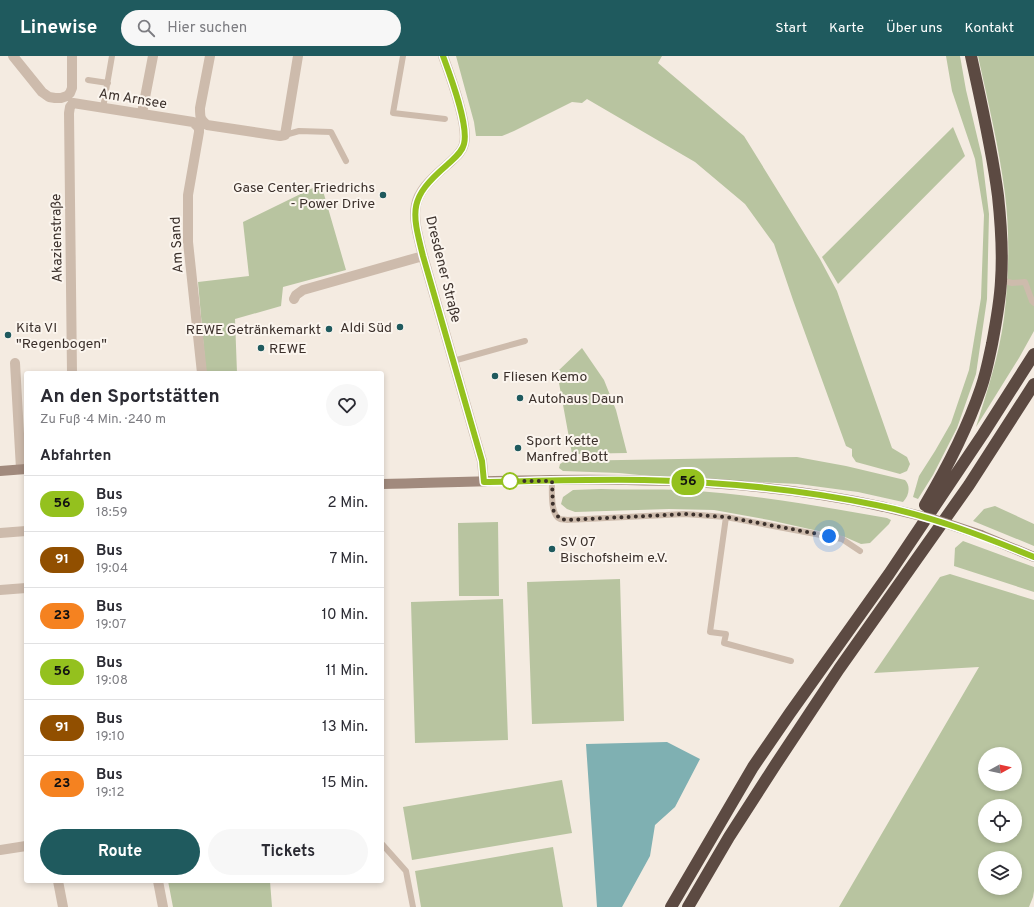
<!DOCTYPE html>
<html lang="de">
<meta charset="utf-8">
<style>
body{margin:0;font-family:Overpass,sans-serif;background:#f7f7f7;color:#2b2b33;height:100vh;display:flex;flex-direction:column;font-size:15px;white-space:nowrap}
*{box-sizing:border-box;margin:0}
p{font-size:13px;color:#7c7c81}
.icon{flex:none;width:22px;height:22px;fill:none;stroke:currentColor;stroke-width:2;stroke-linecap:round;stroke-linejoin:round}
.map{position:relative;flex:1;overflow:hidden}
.panel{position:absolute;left:24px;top:315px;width:360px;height:512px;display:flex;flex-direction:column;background:#fff;border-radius:4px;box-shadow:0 2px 6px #0003}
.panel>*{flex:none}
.badge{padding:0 8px;border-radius:13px;font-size:14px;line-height:26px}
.needle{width:26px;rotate:82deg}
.tools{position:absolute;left:978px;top:691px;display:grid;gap:8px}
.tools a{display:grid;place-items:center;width:44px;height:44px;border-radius:50%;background:#fff;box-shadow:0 2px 6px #0003;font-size:20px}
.you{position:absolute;width:20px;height:20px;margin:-10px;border:3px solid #fff;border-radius:50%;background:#1a73e8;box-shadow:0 0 0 6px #1a73e833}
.map>.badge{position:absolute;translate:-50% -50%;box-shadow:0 0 0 2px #fff}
h2{padding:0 16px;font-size:15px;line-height:36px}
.round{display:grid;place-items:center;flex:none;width:42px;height:42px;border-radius:21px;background:#f7f7f7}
.headline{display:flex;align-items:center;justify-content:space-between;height:68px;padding:0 16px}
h1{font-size:19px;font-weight:700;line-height:30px}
.button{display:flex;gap:8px;margin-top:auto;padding:8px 16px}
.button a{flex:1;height:46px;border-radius:24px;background:#1f5a5e;color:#fff;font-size:16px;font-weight:700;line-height:46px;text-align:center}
.button a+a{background:#f7f7f7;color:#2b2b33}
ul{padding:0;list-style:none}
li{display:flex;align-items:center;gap:12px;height:56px;padding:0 16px;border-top:1px solid #e1e1e2}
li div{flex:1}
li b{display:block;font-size:15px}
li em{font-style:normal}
li .badge{min-width:44px;font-weight:700;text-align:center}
header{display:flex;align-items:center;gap:24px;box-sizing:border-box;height:56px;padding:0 20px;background:#1f5a5e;color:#fff}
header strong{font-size:19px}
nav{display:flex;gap:22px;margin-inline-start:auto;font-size:14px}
.search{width:280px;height:36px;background:#f7f7f7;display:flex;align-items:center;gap:10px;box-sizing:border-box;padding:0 14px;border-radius:22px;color:#7c7c81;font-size:15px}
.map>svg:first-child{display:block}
.green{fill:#b8c4a0;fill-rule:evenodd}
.water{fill:#7fb0b2}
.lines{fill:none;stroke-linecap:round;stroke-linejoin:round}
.lane{stroke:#cdbbac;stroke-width:6}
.street{stroke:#cdbbac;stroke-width:10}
.secondary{stroke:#a18a7d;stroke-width:10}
.highway{stroke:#5c4a42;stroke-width:12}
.secondary-bridge{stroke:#a18a7d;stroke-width:10}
.line-casing{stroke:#fff;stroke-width:9}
.line{stroke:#94c11e;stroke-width:6}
.walk{stroke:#3b302b;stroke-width:4;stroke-dasharray:0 7.2}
.poi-dot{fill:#1f5a5e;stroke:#fbf5ee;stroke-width:1.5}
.stop-dot{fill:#fff;stroke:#94c11e;stroke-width:2}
.labels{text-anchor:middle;stroke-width:4;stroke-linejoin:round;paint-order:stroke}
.street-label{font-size:14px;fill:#3b302b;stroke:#fbf5ee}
.poi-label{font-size:14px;fill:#3b302b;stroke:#fbf5ee;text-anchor:start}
</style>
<header>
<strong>Linewise</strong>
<div class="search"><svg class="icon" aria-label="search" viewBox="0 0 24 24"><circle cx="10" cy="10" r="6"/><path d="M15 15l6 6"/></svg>Hier suchen</div>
<nav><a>Start</a><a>Karte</a><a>Über uns</a><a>Kontakt</a></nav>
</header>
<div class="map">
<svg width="1034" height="851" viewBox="0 0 1034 851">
<rect width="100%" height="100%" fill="#f4ebe1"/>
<path class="green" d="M456,0H662L658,7L744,80L820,203L837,235L892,392L907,401L910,408L907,415L900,418L856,406L852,400V393L846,390L793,244L774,188L745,148L695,106L587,43L582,47L572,46L514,75L502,80H476L474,66Z
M946,0H960L966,34L982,101L989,158L987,243L976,318L957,372L933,419L918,443L913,441L919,420L935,395L951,367L969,314L981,242L984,159L975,103L952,35Z
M978,0H1034V275L1019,302L976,371C987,335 999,300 1004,262C1009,221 1010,179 1005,138C999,91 988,46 978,0Z
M953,71L965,100L838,228L822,201Z
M321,128L346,214L283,231L281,250L235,263L237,317H206L198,226L249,220L243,166Z
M582,292L604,324L616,354L627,397L572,398L557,316Z
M797,401L846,410L905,424C911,430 909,440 903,446L858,436L798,428L660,421L619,417L563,415L559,412L560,408L565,405Z
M601,433C628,434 656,433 683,434C752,438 819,450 887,462L891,464L889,468L870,487L861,488L845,481L769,464L714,454L669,453L575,456L567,453L561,448L563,441L573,434Z
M995,450L1034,468V490L973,465L984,453Z
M498,466L499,540H459L458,467Z
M963,485L1034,511V536L954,510L955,492Z
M950,518L1034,544V835L1033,841L1029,851H839L979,611L874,617L940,521ZM985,698H1015V728H985ZM985,750H1015V780H985ZM985,802H1015V832H985Z
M620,523L624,665L532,668L527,526Z
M503,543L508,684L415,687L411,546Z
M562,724L572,777L412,804L403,751Z
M553,791L563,851H421L415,815Z
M168,825H270L272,851H173Z"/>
<path class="water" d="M667,686L700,703L675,751L655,769L650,800L622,851H597L586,688Z"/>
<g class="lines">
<path class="lane" d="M403,0L393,57L445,63
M88,24L108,27
M103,52L112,0
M285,79L299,75L331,76L346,105
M1001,224L1012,227L1025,226L1032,245L1034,247
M453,305L525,285
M552,425C552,434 550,459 560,463C562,464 565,463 567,464L685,458L726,461L842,483L860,495
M726,461L710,576L726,578L724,587L791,605
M382,788L406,815L413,851"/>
<path class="street" d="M13,0L42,36L49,41L55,42H61L67,40L70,37L72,32V0
M210,0L200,52C200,61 200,64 207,69L280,80L285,79L298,0
M443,0C450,19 469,69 464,88C462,97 453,103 447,109C408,142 411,153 423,200L482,405L484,426
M142,57L153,0
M294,243L296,239L303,234L423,200
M15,307L21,413
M72,317L69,57L70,51L73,47L193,66L199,72V76L188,139V186L202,317
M0,477L26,475
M0,534L26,532
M0,794L26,790
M58,825L63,851
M158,825L163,851"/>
<path class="secondary" d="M0,415L26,413
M382,428C549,424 719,414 884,451
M981,479L1034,501"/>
<path class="highway" d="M925,449C947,412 967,373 981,332C986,318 989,302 992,288C996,267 1000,246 1001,225C1003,197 1001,168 998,140C992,93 981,46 971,0
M671,851L753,711L790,657L852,570L889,518L983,378L1034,298
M688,851L729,781L776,708L839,613L969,429L1034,328"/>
<path class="secondary-bridge" d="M884,451L933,463L981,479"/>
</g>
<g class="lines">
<defs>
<path id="line" d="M443,0C450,19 469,69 464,88C462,97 453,103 447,109C409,142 411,153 423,200L482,405L484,426C537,425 591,423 644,424C722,426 800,433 876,449C931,460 983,480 1034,501"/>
</defs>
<use href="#line" class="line-casing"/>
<use href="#line" class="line"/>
<path class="walk" d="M510,425H552L553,454L560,463L567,464L686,458L726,461L829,480"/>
</g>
<g class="poi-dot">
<circle cx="383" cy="139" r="4"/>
<circle cx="400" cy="271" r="4"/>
<circle cx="329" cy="273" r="4"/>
<circle cx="8" cy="279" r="4"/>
<circle cx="261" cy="292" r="4"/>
<circle cx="495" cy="320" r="4"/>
<circle cx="520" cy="342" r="4"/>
<circle cx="518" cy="392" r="4"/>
<circle cx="552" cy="493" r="4"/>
</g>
<circle class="stop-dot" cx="510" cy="425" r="8"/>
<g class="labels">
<g class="street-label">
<text transform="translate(133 42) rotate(9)" y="5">Am Arnsee</text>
<text transform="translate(56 182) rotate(-91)" y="5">Akazienstraße</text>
<text transform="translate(176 189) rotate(-93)" y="5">Am Sand</text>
<text transform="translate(444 213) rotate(76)" y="5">Dresdener Straße</text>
</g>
<g class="poi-label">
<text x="375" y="136" text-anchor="end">Gase Center Friedrichs<tspan x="375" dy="16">- Power Drive</tspan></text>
<text x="16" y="276">Kita VI<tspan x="16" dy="16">"Regenbogen"</tspan></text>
<text x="392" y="276" text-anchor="end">Aldi Süd</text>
<text x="321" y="278" text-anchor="end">REWE Getränkemarkt</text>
<text x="269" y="297">REWE</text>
<text x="503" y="325">Fliesen Kemo</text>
<text x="528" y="347">Autohaus Daun</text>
<text x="526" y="389">Sport Kette<tspan x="526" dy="16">Manfred Bott</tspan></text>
<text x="560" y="490">SV 07<tspan x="560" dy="16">Bischofsheim e.V.</tspan></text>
</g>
</g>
</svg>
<div class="tools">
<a><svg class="needle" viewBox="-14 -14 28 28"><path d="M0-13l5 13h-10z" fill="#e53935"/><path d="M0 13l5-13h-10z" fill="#7c7c81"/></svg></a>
<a><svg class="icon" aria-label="locate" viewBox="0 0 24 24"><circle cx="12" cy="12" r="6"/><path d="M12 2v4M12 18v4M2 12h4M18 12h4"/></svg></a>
<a><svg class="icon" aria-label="layers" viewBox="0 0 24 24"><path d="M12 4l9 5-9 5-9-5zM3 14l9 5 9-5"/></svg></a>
</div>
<div class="you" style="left:829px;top:480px"></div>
<b class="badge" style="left:688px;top:426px;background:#94c11e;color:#111">56</b>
<section class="panel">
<div class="headline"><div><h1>An den Sportstätten</h1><p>Zu Fuß · 4 Min. · 240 m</p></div><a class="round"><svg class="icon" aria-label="heart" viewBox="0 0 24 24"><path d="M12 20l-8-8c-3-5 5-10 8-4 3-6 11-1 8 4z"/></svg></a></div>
<h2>Abfahrten</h2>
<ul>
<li><span class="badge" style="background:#94c11e;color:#111">56</span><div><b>Bus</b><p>18:59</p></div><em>2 Min.</em></li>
<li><span class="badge" style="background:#914f00;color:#fff">91</span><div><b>Bus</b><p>19:04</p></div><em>7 Min.</em></li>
<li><span class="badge" style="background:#f58220;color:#111">23</span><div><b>Bus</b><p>19:07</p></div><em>10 Min.</em></li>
<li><span class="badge" style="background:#94c11e;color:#111">56</span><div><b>Bus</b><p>19:08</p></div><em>11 Min.</em></li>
<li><span class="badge" style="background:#914f00;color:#fff">91</span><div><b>Bus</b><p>19:10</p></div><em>13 Min.</em></li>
<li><span class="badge" style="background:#f58220;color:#111">23</span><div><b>Bus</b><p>19:12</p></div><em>15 Min.</em></li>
</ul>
<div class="button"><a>Route</a><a>Tickets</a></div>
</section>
</div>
